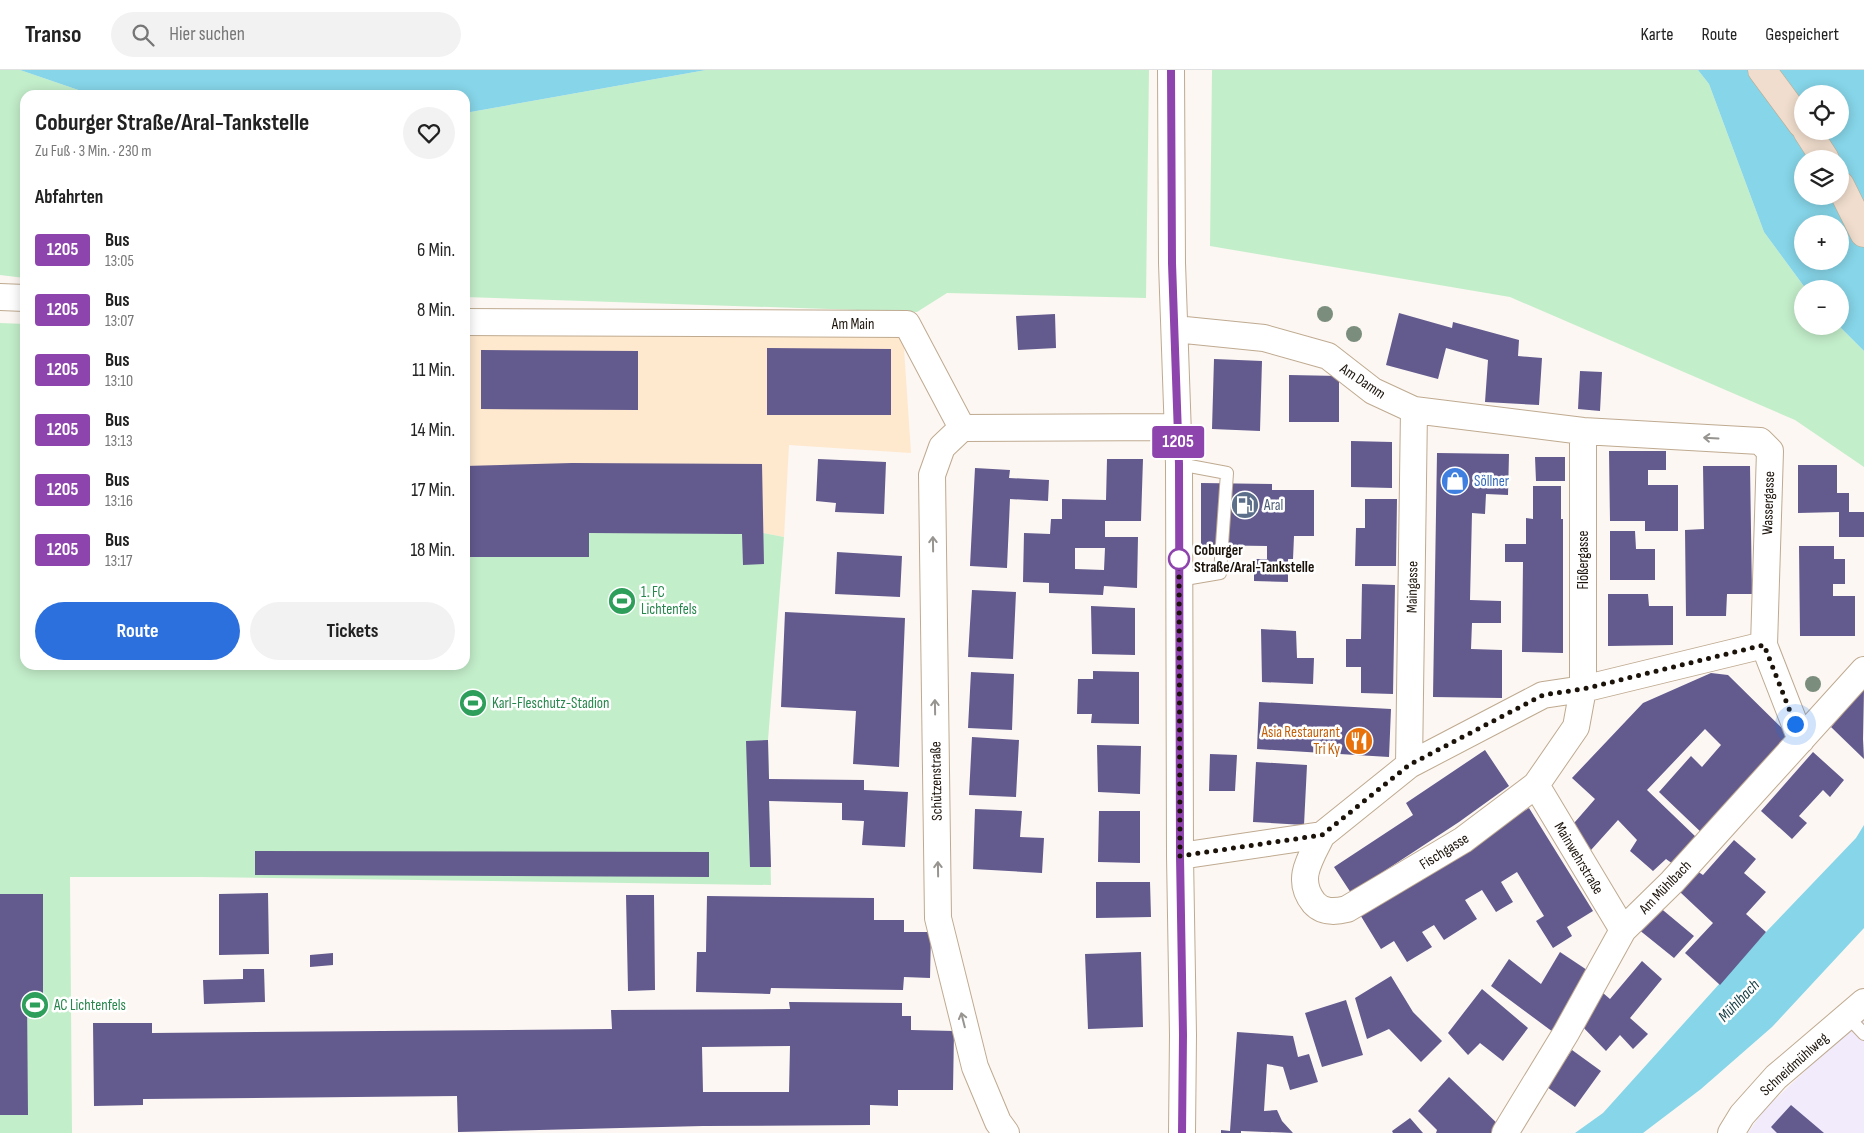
<!DOCTYPE html>
<html lang="de">
<meta charset="utf-8">
<style>
body{margin:0;font-family:"Sofia Sans Condensed",sans-serif;background:#f2f2f2;color:#222;height:100vh;display:flex;flex-direction:column;font-size:19px;white-space:nowrap}
*{box-sizing:border-box;margin:0}
p{font-size:16px;color:#767676}
.icon{flex:none;width:28px;height:28px;fill:none;stroke:currentColor;stroke-width:2;stroke-linecap:round;stroke-linejoin:round}
.map{position:relative;flex:1;overflow:hidden}
.panel{position:absolute;left:20px;top:20px;width:450px;height:580px;display:flex;flex-direction:column;background:#fff;border-radius:15px;box-shadow:0 2px 12px #0003}
.panel>*{flex:none}
.badge{padding:0 10px;border-radius:4px;font-size:18px;line-height:32px}
.buttons{position:absolute;left:1794px;top:15px;display:grid;gap:10px}
.buttons a{display:grid;place-items:center;width:55px;height:55px;border-radius:50%;background:#fff;box-shadow:0 2px 12px #0003;font-size:25px}
.you{position:absolute;width:25px;height:25px;margin:-12px;border:4px solid #fff;border-radius:50%;background:#1a73e8;box-shadow:0 0 0 8px #1a73e833}
.map>.badge{position:absolute;translate:-50% -50%;box-shadow:0 0 0 2px #fff}
h2{padding:0 15px;font-size:19px;line-height:45px}
.round{display:grid;place-items:center;flex:none;width:52px;height:52px;border-radius:26px;background:#f2f2f2}
.summary{display:flex;align-items:center;justify-content:space-between;height:85px;padding:0 15px}
h1{font-size:24px;font-weight:700;line-height:38px}
.primary-button{display:flex;gap:10px;margin-top:auto;padding:10px 15px}
.primary-button a{flex:1;height:58px;border-radius:30px;background:#2c70dd;color:#fff;font-size:20px;font-weight:700;line-height:58px;text-align:center}
.primary-button a+a{background:#f2f2f2;color:#222}
ul{padding:0;list-style:none}
li{display:flex;align-items:center;gap:15px;height:60px;padding:0 15px}
li div{flex:1}
li b{display:block;font-size:19px}
li em{font-style:normal}
li .badge{min-width:55px;font-weight:700;text-align:center}
header{display:flex;align-items:center;gap:30px;box-sizing:border-box;height:70px;padding:0 25px;background:#fff;border-bottom:1px solid #e0e0e0}
header strong{font-size:24px}
nav{display:flex;gap:28px;margin-inline-start:auto;font-size:18px}
.search{width:350px;height:45px;background:#f2f2f2;display:flex;align-items:center;gap:12px;box-sizing:border-box;padding:0 18px;border-radius:28px;color:#767676;font-size:19px}
.map>svg:first-child{display:block}
.commercial{fill:#f1ebfc}
.built{fill:#fee8ce}
.green{fill:#c3eeca}
.water{fill:#86d5e8;fill-rule:evenodd}
.building{fill:#635a8e;fill-rule:evenodd}
.lines{fill:none;stroke-linecap:round;stroke-linejoin:round}
.lane-casing{stroke:#bfaa90;stroke-width:14}
.street-casing{stroke:#bfaa90;stroke-width:28}
.secondary-casing{stroke:#bfaa90;stroke-width:29}
.lane{stroke:#fff;stroke-width:12}
.street{stroke:#fff;stroke-width:26}
.secondary{stroke:#f0ddcd;stroke-width:28}
.tree{fill:#7b8d7c}
.oneway{stroke:#989591}
.line-casing{stroke:#fff;stroke-width:11}
.line{stroke:#8e44ad;stroke-width:8}
.walk{stroke:#1b130a;stroke-width:5;stroke-dasharray:0 9}
.stop-dot{fill:#fff;stroke:#8e44ad;stroke-width:2.5}
.labels{text-anchor:middle;stroke-width:5;stroke-linejoin:round;paint-order:stroke}
.street-label{font-size:15px;fill:#1b130a;stroke:#fff}
.shop-label{font-size:15px;fill:#366cbe;stroke:#fff;text-anchor:start}
.service-label{font-size:15px;fill:#4e5e75;stroke:#fff;text-anchor:start}
.stop-label{font-size:15px;font-weight:bold;fill:#1b130a;stroke:#fff;text-anchor:start}
.leisure-label{font-size:15px;fill:#27864d;stroke:#fff;text-anchor:start}
.food-label{font-size:15px;fill:#c56008;stroke:#fff;text-anchor:end}
.water-label{font-size:16px;font-style:italic;fill:#1b4048;stroke:#fff}
</style>
<header>
<strong>Transo</strong>
<div class="search"><svg class="icon" aria-label="search" viewBox="0 0 24 24"><circle cx="10" cy="10" r="6"/><path d="M15 15l6 6"/></svg>Hier suchen</div>
<nav><a>Karte</a><a>Route</a><a>Gespeichert</a></nav>
</header>
<div class="map">
<svg width="1864" height="1063" viewBox="0 0 1864 1063">
<rect width="100%" height="100%" fill="#fcf7f2"/>
<path class="commercial" d="M1864,945V1063H1748L1763,1041Z"/>
<path class="built" d="M465,263L903,264L911,383L789,375L784,467L763,463H465Z"/>
<path class="green" d="M0,0H20L93,25H25V208L0,205Z
M706,0H1149L1146,228L947,223L917,242L465,227V43Z
M1212,0H1698L1709,14L1764,162L1806,219H1802V256H1839L1864,281V397L1795,350L1510,227L1210,176Z
M0,253L25,254V595H465V463H763L784,467L768,670L771,815L200,807H70L72,1063H0Z"/>
<path class="water" d="M20,0H706L465,43V25H93Z
M1698,0H1864V281L1839,256L1840,219H1806L1764,162L1709,14ZM1802,24H1840V61H1802ZM1802,89H1840V126H1802ZM1802,154H1840V191H1802Z
M1864,755V858L1772,957L1701,1019L1643,1063H1575L1603,1043L1766,862L1856,768Z"/>
<path class="building" d="M1399,243L1452,258L1453,252L1519,270L1518,286L1542,288L1539,335L1485,332L1488,290L1446,278L1438,309L1386,295Z
M1055,244L1056,278L1018,280L1016,246Z
M767,278L891,279V345H767Z
M481,280L638,281V340L481,339Z
M1214,289L1262,291L1260,361L1212,359Z
M1580,301L1602,302L1600,341L1578,339Z
M1289,305L1339,306V352H1289Z
M1351,371L1392,372V418L1351,417Z
M1609,381H1666V400H1648V415H1678V461H1645V451H1610Z
M1437,383L1509,384L1508,425L1486,424L1485,444L1472,443L1470,530L1501,531V553H1472L1471,579L1502,580V628L1433,627Z
M1535,387H1565V411H1536Z
M818,389L886,392L884,444L835,442L836,433L816,431Z
M1107,389H1143L1141,451H1105V467H1138L1137,518L1104,516L1103,525L1049,523V513L1023,512L1024,463L1050,464L1051,449H1062V429L1106,430ZM1075,478H1105L1104,500L1075,499Z
M572,393L762,394L764,494L743,495L742,464H736L589,463V487H465V396Z
M1798,395H1837V423H1849V442H1864V467H1839V442L1798,443Z
M1703,396H1750L1752,524H1727L1726,546H1686L1685,460L1704,459Z
M975,398L1010,400L1009,408L1049,410L1048,431L1010,429L1007,498L970,496Z
M1201,413L1272,414V420H1314V466H1294L1293,489H1288V512L1254,511V489H1267V476L1201,475Z
M1533,416H1561V449H1563V583L1522,582L1523,492H1505V474H1526V448L1533,449Z
M1365,429H1397L1396,496H1355L1356,458H1365Z
M1610,461H1635L1636,479H1655V510H1610Z
M1799,476H1834V489H1845V514H1833V526H1855V566H1800Z
M837,482L902,486L900,527L835,524Z
M1362,514L1395,515L1393,624L1361,623V597H1346V569H1361Z
M972,520L1016,522L1013,589L968,587Z
M1608,524H1648L1649,536H1673V575L1608,576Z
M1091,536L1135,538V585L1092,584Z
M785,542L905,548L899,697L853,694L856,641L781,637Z
M1261,559L1296,561L1297,588H1314L1313,614L1262,612Z
M1093,601L1139,602V654L1091,653L1092,644H1077L1078,609H1093Z
M971,602L1014,604L1012,660L968,658Z
M1711,603L1728,605L1791,667L1704,765L1659,722L1691,686L1702,697L1721,675L1705,659L1647,720L1697,768L1673,794L1666,789L1653,801L1630,781L1637,770L1618,750L1591,780L1568,760L1595,729L1572,708L1643,633Z
M1864,619L1863,669L1864,689L1831,657Z
M1259,632L1391,639L1389,687L1257,679Z
M972,667L1019,670L1016,727L969,725Z
M768,670L769,709L864,710V720L908,722L905,777L862,775L864,751L842,750V733L769,731L771,797H750L746,671Z
M1097,675L1141,676L1140,724L1098,722Z
M1485,680L1509,716L1459,752L1351,823L1334,797L1413,745L1406,733Z
M1813,682L1844,710L1830,727L1823,720L1799,746L1807,753L1792,769L1761,741Z
M1210,684L1237,685L1235,721H1209Z
M1256,692L1307,695L1304,755L1253,752Z
M1529,738L1593,841L1567,857L1572,866L1553,878L1536,851L1544,846L1517,802L1501,812L1513,832L1496,842L1482,820L1465,830L1477,849L1444,870L1434,855L1422,862L1432,877L1407,892L1394,871L1381,879L1359,843Z
M975,739L1022,741L1020,767L1044,768L1042,803L973,799Z
M1099,741H1140V793L1098,792Z
M1734,770L1756,789L1744,803L1766,822L1746,844L1766,862L1720,915L1685,883L1713,853L1680,822L1697,801L1703,805Z
M255,781L709,782V807L255,805Z
M1096,812H1150L1151,847L1096,848Z
M268,823L269,884L219,885V824Z
M0,824H43V927H27L28,1045H0Z
M626,825H654L655,920L628,921Z
M707,826L874,828V850H904V862H931L930,908L904,907L903,920L771,918L770,924L696,922L697,882H706Z
M1658,836L1694,866L1674,888L1638,859Z
M1141,882L1143,957L1088,959L1085,884Z
M1560,882L1590,902L1553,962L1491,916L1509,889L1541,914Z
M333,883V895L310,897V885Z
M1642,891L1662,909L1630,948L1648,964L1633,979L1620,965L1606,981L1579,953L1603,923L1610,929Z
M243,899H264L265,932L204,934L203,910L243,909Z
M1391,906L1413,942L1442,971L1421,992L1389,959L1367,969L1355,928Z
M1482,919L1528,958L1503,991L1480,973L1468,985L1448,963Z
M1346,930L1363,985L1322,997L1305,943Z
M789,932L902,933V946H911V960L954,961L953,1020H898V1036L870,1035V1055L703,1056L458,1062L457,1026L143,1029V1035L94,1036L93,953H152V963L612,959L611,940L790,939ZM790,976L789,1022H703L702,977Z
M1237,962L1293,966L1298,987L1309,984L1318,1012L1290,1020L1283,997L1267,994L1264,1041L1277,1040L1282,1051L1293,1063L1241,1061V1063H1221V1060L1230,1061Z
M1572,980L1601,1001L1575,1037L1547,1017Z
M1449,1007L1502,1058L1497,1063H1436L1437,1060L1418,1041Z
M1791,1035L1824,1063H1777L1771,1057Z
M1410,1048L1423,1063H1393L1392,1061Z"/>
<g class="lines">
<defs>
<path id="lane" d="M1179,510L1220,503L1227,403L1179,394
M1848,947L1864,964"/>
<path id="street" d="M1171,0L1172,193L1179,394L1180,786L1183,965L1182,1063
M0,227L25,228
M465,252L907,254L962,358L1178,357
M1175,259L1264,268L1328,286L1373,321L1414,340L1583,361L1760,371L1770,381L1764,575L1801,670
M962,358L942,377L932,405L938,848L975,997L998,1052L1006,1063
M1409,695L1414,340
M1536,715L1623,860
M1322,765C1310,789 1295,810 1314,833C1323,843 1335,842 1347,839L1463,770L1536,715L1576,657L1583,619V361
M1180,786L1322,765L1409,695L1543,625L1583,619L1764,575
M1505,1063L1566,963L1623,860L1672,812L1864,600
M1731,1063L1742,1045L1776,1007L1864,932"/>
<path id="secondary" d="M1762,0L1802,54
M1807,61L1825,89
M1840,115L1864,163"/>
</defs>
<use href="#lane" class="lane-casing"/>
<use href="#street" class="street-casing"/>
<use href="#secondary" class="secondary-casing"/>
<use href="#lane" class="lane"/>
<use href="#street" class="street"/>
<use href="#secondary" class="secondary"/>
</g>
<g class="tree">
<circle cx="1325" cy="244" r="8"/>
<circle cx="1354" cy="264" r="8"/>
<circle cx="1813" cy="614" r="8"/>
</g>
<defs><path id="oneway-shaft" d="M-6 0H5M1.5-3L5.5 0L1.5 3" fill="none" stroke-width="1.6" stroke-linecap="round" stroke-linejoin="round" transform="scale(1.25)"/></defs>
<g class="oneway">
<use href="#oneway-shaft" transform="translate(1711 368) rotate(-177)"/>
<use href="#oneway-shaft" transform="translate(933 474) rotate(-91)"/>
<use href="#oneway-shaft" transform="translate(935 637) rotate(-91)"/>
<use href="#oneway-shaft" transform="translate(938 799) rotate(-91)"/>
<use href="#oneway-shaft" transform="translate(963 950) rotate(-104)"/>
</g>
<g class="lines">
<defs>
<path id="line" d="M1171,0L1172,193L1179,394L1180,786L1183,965L1182,1063"/>
</defs>
<use href="#line" class="line-casing"/>
<use href="#line" class="line"/>
<path class="walk" d="M1179,489L1180,786L1322,765L1409,695L1543,625L1583,619L1764,575L1795,654"/>
</g>
<defs>
<symbol id="shop-disc" viewBox="-11 -11 22 22"><circle r="9.5" fill="#3f7fe0" stroke="#fff"/><path d="M-5-2.5h2.3a2.7 3.5 0 0 1 5.4 0H5L5.5 6h-11ZM-1.5-2.5h3a1.5 2.3 0 0 0-3 0Z" fill="#fff"/></symbol>
<symbol id="fuel-disc" viewBox="-11 -11 22 22"><circle r="9.5" fill="#5c6f8a" stroke="#fff"/><path d="M-5.5-6h7V0h2V4h1.3V-2.5L3-4.5l.8-.8L6-3V5H2.5V1h-1V6h-7ZM-4.2-4.7v3.2H.2V-4.7Z" fill="#fff"/></symbol>
<symbol id="stadium-disc" viewBox="-11 -11 22 22"><circle r="9.5" fill="#2e9e5b" stroke="#fff"/><path d="M0-5a6.5 5 0 1 0 0 10a6.5 5 0 1 0 0-10ZM-3.5-1.8h7v3.6h-7Z" fill="#fff"/></symbol>
<symbol id="restaurant-disc" viewBox="-11 -11 22 22"><circle r="9.5" fill="#e8710a" stroke="#fff"/><path d="M-5-6h1v4h1v-4h1v4h1v-4h1v5L-1.5 .5V6h-2V.5L-5-1ZM5-6V6H3V1.5H1.5Q1.5-4 5-6Z" fill="#fff"/></symbol>
</defs>
<g fill-rule="evenodd">
<use href="#shop-disc" x="1439" y="395" width="32" height="32"/>
<use href="#fuel-disc" x="1229" y="419" width="32" height="32"/>
<use href="#stadium-disc" x="606" y="515" width="32" height="32"/>
<use href="#stadium-disc" x="457" y="617" width="32" height="32"/>
<use href="#restaurant-disc" x="1343" y="655" width="32" height="32"/>
<use href="#stadium-disc" x="19" y="919" width="32" height="32"/>
</g>
<circle class="stop-dot" cx="1179" cy="489" r="10"/>
<g class="labels">
<g class="street-label">
<text x="853" y="259">Am Main</text>
<text transform="translate(1363 311) rotate(34)" y="5">Am Damm</text>
<text transform="translate(1768 433) rotate(-88)" y="5">Wassergasse</text>
<text transform="translate(1583 490) rotate(-90)" y="5">Flößergasse</text>
<text transform="translate(1412 517) rotate(-89)" y="5">Maingasse</text>
<text transform="translate(936 711) rotate(-91)" y="5">Schützenstraße</text>
<text transform="translate(1444 781) rotate(-32)" y="5">Fischgasse</text>
<text transform="translate(1579 788) rotate(59)" y="5">Mainwehrstraße</text>
<text transform="translate(1665 817) rotate(-46)" y="5">Am Mühlbach</text>
<text transform="translate(1794 994) rotate(-42)" y="5">Schneidmühlweg</text>
</g>
<g class="shop-label">
<text x="1474" y="416">Söllner</text>
</g>
<g class="service-label">
<text x="1264" y="440">Aral</text>
</g>
<g class="stop-label">
<text x="1194" y="485">Coburger<tspan x="1194" dy="17">Straße/Aral-Tankstelle</tspan></text>
</g>
<g class="leisure-label">
<text x="641" y="527">1. FC<tspan x="641" dy="17">Lichtenfels</tspan></text>
<text x="492" y="638">Karl-Fleschutz-Stadion</text>
<text x="54" y="940">AC Lichtenfels</text>
</g>
<g class="food-label">
<text x="1340" y="667">Asia Restaurant<tspan x="1340" dy="17">Tri Ky</tspan></text>
</g>
<g class="water-label">
<text transform="translate(1738 930) rotate(-46)" y="6">Mühlbach</text>
</g>
</g>
</svg>
<div class="buttons">
<a><svg class="icon" aria-label="locate" viewBox="0 0 24 24"><circle cx="12" cy="12" r="6"/><path d="M12 2v4M12 18v4M2 12h4M18 12h4"/></svg></a>
<a><svg class="icon" aria-label="layers" viewBox="0 0 24 24"><path d="M12 4l9 5-9 5-9-5zM3 14l9 5 9-5"/></svg></a>
<a>+</a>
<a>−</a>
</div>
<div class="you" style="left:1795px;top:654px"></div>
<b class="badge" style="left:1178px;top:372px;background:#8e44ad;color:#fff">1205</b>
<section class="panel">
<div class="summary"><div><h1>Coburger Straße/Aral-Tankstelle</h1><p>Zu Fuß · 3 Min. · 230 m</p></div><a class="round"><svg class="icon" aria-label="heart" viewBox="0 0 24 24"><path d="M12 20l-8-8c-3-5 5-10 8-4 3-6 11-1 8 4z"/></svg></a></div>
<h2>Abfahrten</h2>
<ul>
<li><span class="badge" style="background:#8e44ad;color:#fff">1205</span><div><b>Bus</b><p>13:05</p></div><em>6 Min.</em></li>
<li><span class="badge" style="background:#8e44ad;color:#fff">1205</span><div><b>Bus</b><p>13:07</p></div><em>8 Min.</em></li>
<li><span class="badge" style="background:#8e44ad;color:#fff">1205</span><div><b>Bus</b><p>13:10</p></div><em>11 Min.</em></li>
<li><span class="badge" style="background:#8e44ad;color:#fff">1205</span><div><b>Bus</b><p>13:13</p></div><em>14 Min.</em></li>
<li><span class="badge" style="background:#8e44ad;color:#fff">1205</span><div><b>Bus</b><p>13:16</p></div><em>17 Min.</em></li>
<li><span class="badge" style="background:#8e44ad;color:#fff">1205</span><div><b>Bus</b><p>13:17</p></div><em>18 Min.</em></li>
</ul>
<div class="primary-button"><a>Route</a><a>Tickets</a></div>
</section>
</div>
